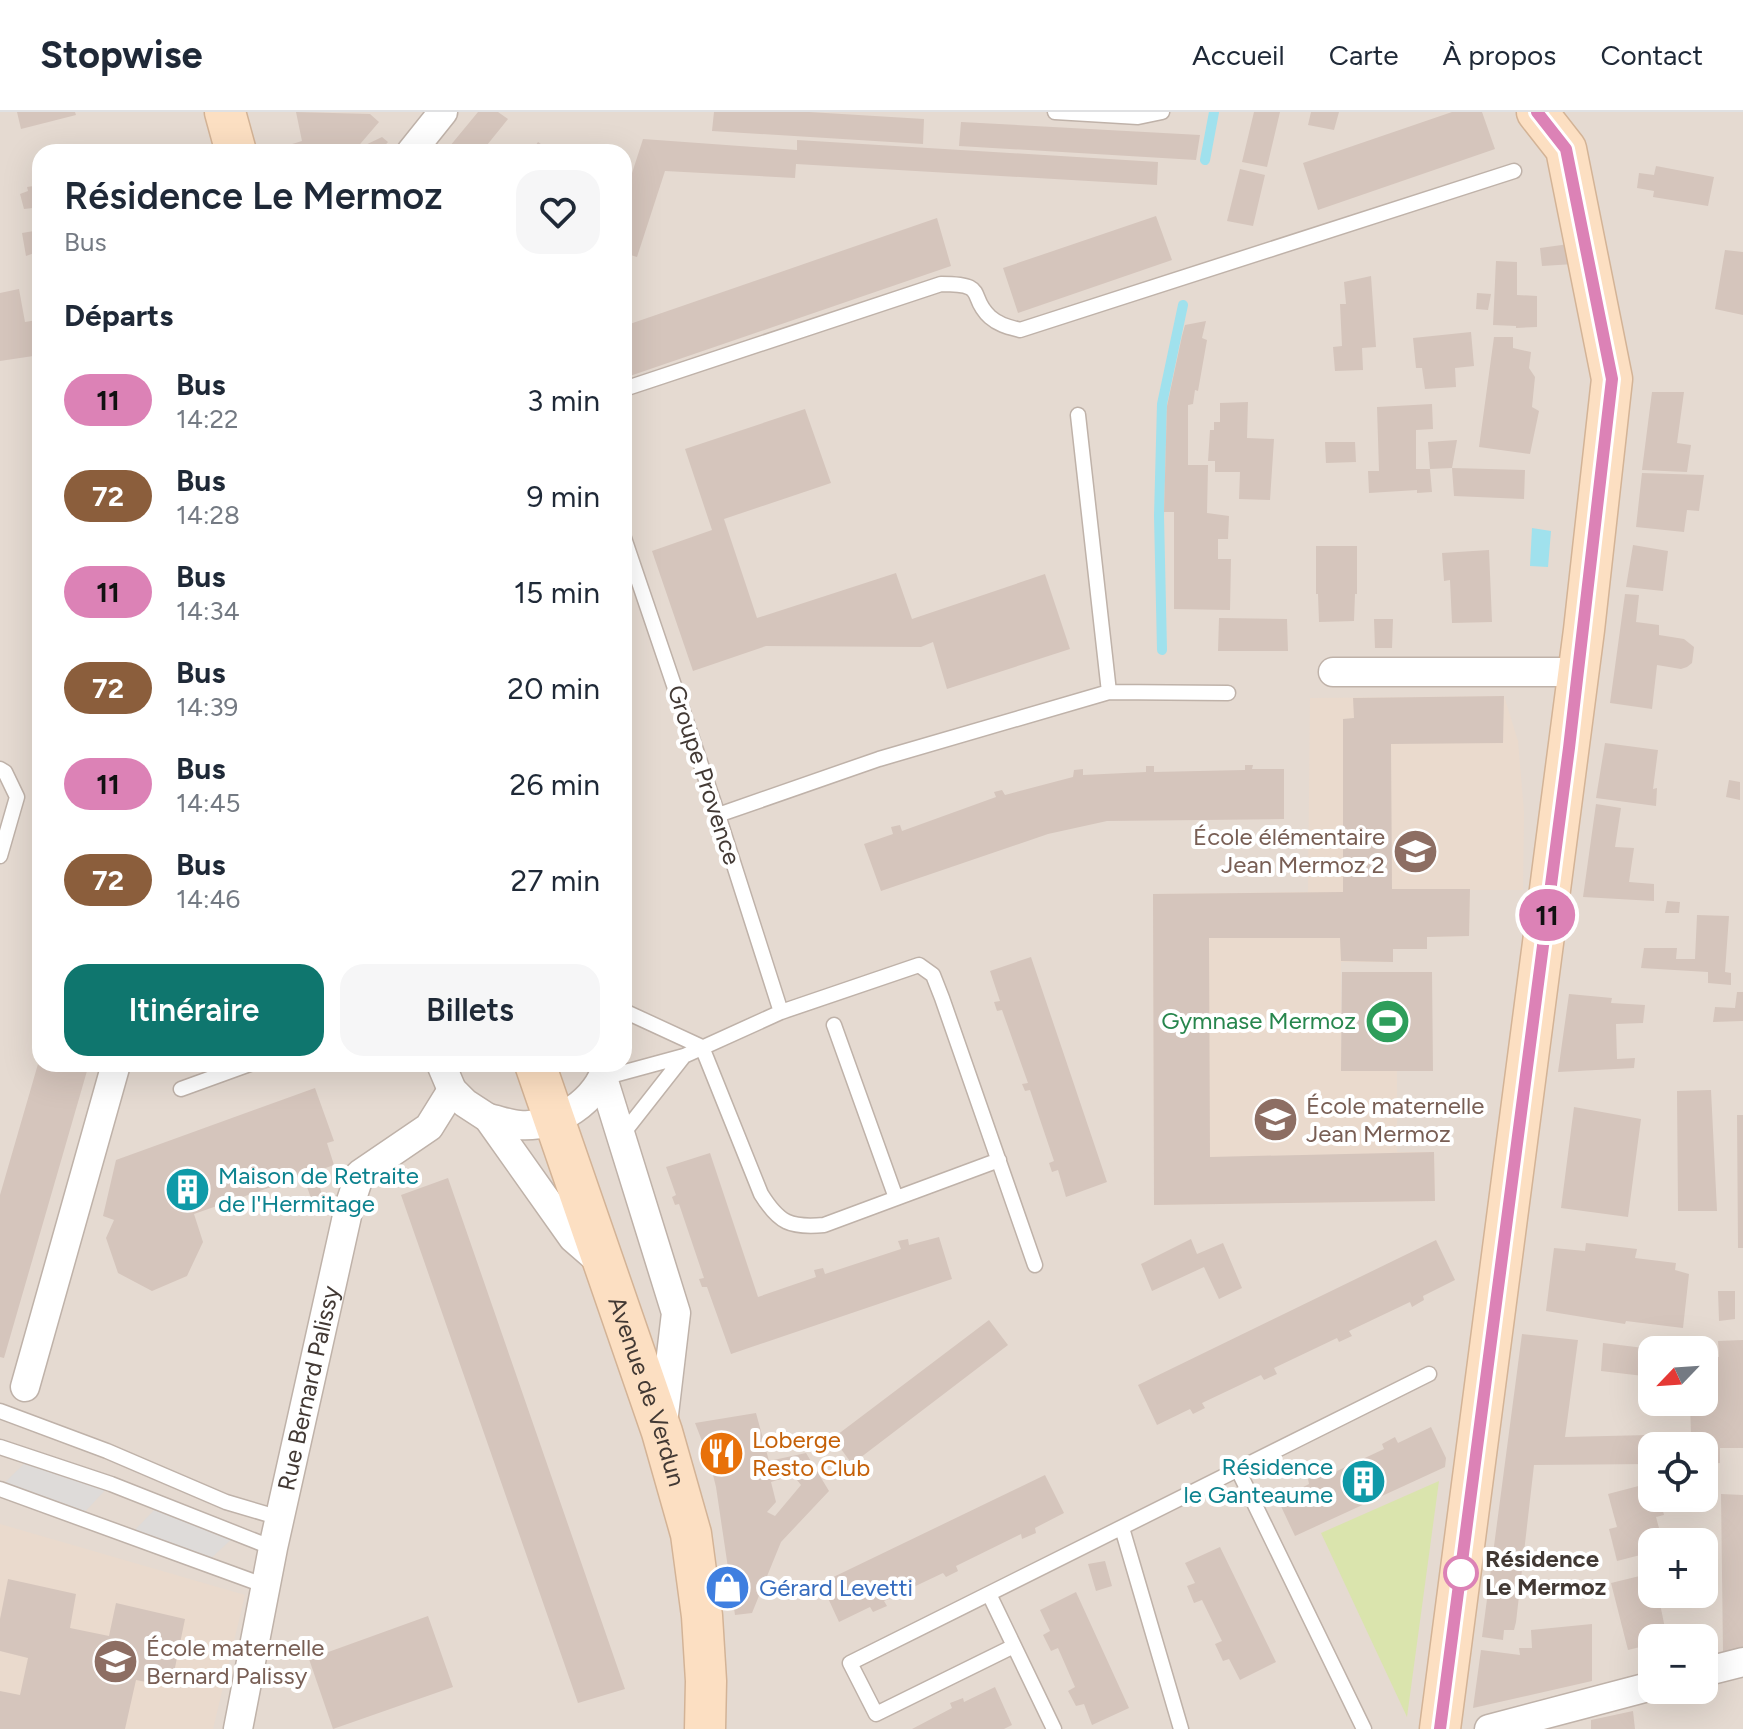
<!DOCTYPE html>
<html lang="fr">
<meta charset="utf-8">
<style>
body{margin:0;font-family:Figtree,sans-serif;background:#f6f6f7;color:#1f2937;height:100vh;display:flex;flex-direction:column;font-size:30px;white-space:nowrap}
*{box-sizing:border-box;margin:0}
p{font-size:26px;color:#747a83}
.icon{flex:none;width:44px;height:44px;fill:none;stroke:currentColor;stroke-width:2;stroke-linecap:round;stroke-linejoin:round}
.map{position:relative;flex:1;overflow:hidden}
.details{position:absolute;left:32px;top:32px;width:600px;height:928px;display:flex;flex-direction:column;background:#fff;border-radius:24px;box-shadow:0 8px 32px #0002}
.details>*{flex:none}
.badge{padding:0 16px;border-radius:26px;font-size:28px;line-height:52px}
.needle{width:52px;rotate:245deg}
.fabs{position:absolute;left:1638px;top:1224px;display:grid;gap:16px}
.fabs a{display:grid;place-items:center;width:80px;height:80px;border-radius:16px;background:#fff;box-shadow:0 8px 32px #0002;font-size:40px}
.map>.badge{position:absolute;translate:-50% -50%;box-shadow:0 0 0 4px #fff}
h2{padding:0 32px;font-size:30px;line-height:72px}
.round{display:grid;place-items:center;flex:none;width:84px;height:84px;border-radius:24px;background:#f6f6f7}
.headline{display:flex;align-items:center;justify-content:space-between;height:136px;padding:0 32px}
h1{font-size:38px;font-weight:600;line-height:60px}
.cta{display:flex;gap:16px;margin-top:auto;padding:16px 32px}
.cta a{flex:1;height:92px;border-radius:24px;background:#0f766e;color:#fff;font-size:32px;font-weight:600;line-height:92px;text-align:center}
.cta a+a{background:#f6f6f7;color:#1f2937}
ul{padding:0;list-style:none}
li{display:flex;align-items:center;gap:24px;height:96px;padding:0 32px}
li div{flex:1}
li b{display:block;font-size:30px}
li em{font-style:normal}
li .badge{min-width:88px;font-weight:700;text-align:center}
header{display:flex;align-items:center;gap:48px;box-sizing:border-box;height:112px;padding:0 40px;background:#fff;border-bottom:2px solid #e0e1e3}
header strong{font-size:38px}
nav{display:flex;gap:44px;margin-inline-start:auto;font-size:28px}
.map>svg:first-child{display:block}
.residential{fill:#e5dad1;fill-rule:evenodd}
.education{fill:#eadacd}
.green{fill:#dae4ad}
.parking{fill:#dedbd9}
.water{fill:#a0e1ed}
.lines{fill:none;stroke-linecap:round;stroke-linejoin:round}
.stream{stroke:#a0e1ed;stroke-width:10}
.building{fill:#d5c5bc;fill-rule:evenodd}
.service-casing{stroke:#bfb2a9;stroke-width:17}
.minor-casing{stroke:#bfb2a9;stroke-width:31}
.secondary-casing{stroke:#d3b396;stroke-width:43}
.service{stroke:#fff;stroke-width:14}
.minor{stroke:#fff;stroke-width:28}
.secondary{stroke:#fcdfc2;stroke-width:40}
.line-casing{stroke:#fff;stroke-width:18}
.line{stroke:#dc82b6;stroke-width:12}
.stop-dot{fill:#fff;stroke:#dc82b6;stroke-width:4}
.labels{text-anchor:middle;stroke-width:8;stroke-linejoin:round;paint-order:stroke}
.street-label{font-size:24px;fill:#423934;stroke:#fff}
.education-label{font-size:24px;fill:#785e54;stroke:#fff;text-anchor:start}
.leisure-label{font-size:24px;fill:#27864d;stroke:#fff;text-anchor:end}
.culture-label{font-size:24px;fill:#0d838f;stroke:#fff;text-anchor:start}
.food-label{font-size:24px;fill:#c56008;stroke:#fff;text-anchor:start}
.stop-label{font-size:24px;font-weight:bold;fill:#423934;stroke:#fff;text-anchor:start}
.shop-label{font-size:24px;fill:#366cbe;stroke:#fff;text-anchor:start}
</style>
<header>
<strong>Stopwise</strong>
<nav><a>Accueil</a><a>Carte</a><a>À propos</a><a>Contact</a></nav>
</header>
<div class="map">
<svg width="1743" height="1617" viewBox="0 0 1743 1617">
<rect width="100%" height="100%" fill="#f1e9e3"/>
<path class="residential" d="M0,0H1743V1617H0ZM40,40H624V952H40ZM1652,1238H1704V1290H1652ZM1652,1334H1704V1386H1652ZM1652,1430H1704V1482H1652ZM1652,1526H1704V1578H1652Z"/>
<path class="education" d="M1504,584L1518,629L1524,700L1523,778H1470L1469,824L1427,825V837H1393V850H1341V959H1397V1040H1434L1435,1089L1154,1093L1153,782L1308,780L1310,586Z
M0,1412L245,1483L213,1617H0Z"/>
<path class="green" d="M1439,1369L1407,1605L1321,1421Z"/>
<path class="parking" d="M30,1346L111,1372L79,1406L0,1375Z
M160,1392L237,1422L205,1452L129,1424Z"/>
<path class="water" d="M1532,416L1551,419L1548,455L1530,454Z"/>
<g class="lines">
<path class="stream" d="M1205,48L1214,0
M1162,538L1159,404L1162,292L1183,193"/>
</g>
<path class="building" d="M17,0H75L76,3L21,17Z
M296,0L370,2L379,10L355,38L382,25L388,30L379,40H266L302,29Z
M478,0H498L508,7L483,38L486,40H445Z
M714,0H809L924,7L923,32L712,19Z
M1254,0H1280L1267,55L1242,50Z
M1311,0H1339L1334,18L1308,13Z
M1452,0H1482L1495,37L1318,98L1303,51Z
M961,10L1200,23L1196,48L959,34Z
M643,27L797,38V28L1158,50L1157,73L796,52L795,66L665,59L637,145L624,141V86Z
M538,30L552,40H531Z
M1656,54L1714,65L1708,94L1653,85L1654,79L1637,76L1639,61L1654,63Z
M1240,57L1265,63L1253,114L1227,109Z
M40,73V102L35,103L33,96L24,97L20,82L28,79L27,75Z
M1156,104L1172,148L1018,201L1003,156Z
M937,106L951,154L624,266V214Z
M40,118V139L26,144L22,121Z
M1569,132L1574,152L1542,154L1540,136Z
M1725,138L1743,140V203L1715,197Z
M1496,149L1517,150V183L1537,184V215L1516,216V214L1493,213Z
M1371,164L1376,235L1362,236L1363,258L1335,259L1333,235L1342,234L1340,192H1346L1344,170Z
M19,177L25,210L37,208L40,243L0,249V181Z
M1477,181L1491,182L1488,198L1476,197Z
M1206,209L1202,226L1207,228L1198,279L1195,278L1193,292L1188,293V353H1208L1207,401L1229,404L1228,427H1218V447H1231L1230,498L1174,497V400H1164L1167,294L1182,224L1185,213Z
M1471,220L1474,254L1455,256L1456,275L1425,277L1422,256H1416L1413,226Z
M1494,225H1513V236L1531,240L1529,256L1535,265L1532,295L1539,299L1530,342L1479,335Z
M1652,280H1684L1677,331L1691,333L1687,360L1642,358Z
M1248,290L1247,326L1274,327L1270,388L1239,387L1240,360H1215V349H1208L1210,318H1214V310H1220V291Z
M1432,292L1433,317L1416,318V357H1430L1432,380L1417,381V378L1369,381L1368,359H1379L1377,295Z
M805,297L831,371L724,407L757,506L896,461L912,507L1045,462L1070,537L947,577L933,530L921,535L766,534L693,559L652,439L712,418L685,337Z
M1457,328L1452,356L1525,358L1524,387L1454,384L1452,356L1430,357L1428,330Z
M1325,330H1355L1356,350L1326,351Z
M1642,361L1704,363L1699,399L1687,398L1684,420L1636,415Z
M1633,433L1668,439L1663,479L1626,475Z
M1316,434H1357V482H1355L1354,509L1319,510L1318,482H1316Z
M1489,438L1492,510L1452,511L1450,468L1444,469L1442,441Z
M1625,482L1639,483L1636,510L1659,513V523L1684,527L1694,535L1692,551L1687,555L1681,557L1657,553L1652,597L1610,591Z
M1219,506L1287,507L1288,539H1218Z
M1374,507H1393L1392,536H1375Z
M1504,584L1503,631L1391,632L1392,777H1470L1469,824L1427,825V837H1393V850L1341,849L1340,826H1209L1210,1045L1434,1040L1435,1089L1154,1093L1153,782L1343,780V607L1354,606L1353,586Z
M1605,631L1658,638L1653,677L1657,676L1656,694L1596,686Z
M1245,653H1253L1252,657H1284V707L1107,709L1048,722L881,779L864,732L893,722L891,715L900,713L902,719L996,685L994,680L1002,678L1005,683L1073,665L1074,658L1083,657V663L1146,660V654H1154V660L1245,658Z
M1729,668L1740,670V688L1726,685Z
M1596,692L1621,696L1615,735L1634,736L1629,770L1654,772V789L1583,785Z
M1667,789L1680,790L1679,801H1665Z
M1697,803L1729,804L1725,860L1731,861V873L1708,871V860L1641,856L1644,836H1677L1676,847H1695Z
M1031,845L1107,1070L1066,1085L1058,1058L1052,1060L1049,1051L1054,1049L1030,978L1025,979L1022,972L1028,971L1002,898L997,899L994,890L1000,889L990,859Z
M1342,860H1432L1433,959H1341Z
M1737,880H1743V909L1713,910L1715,895L1735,896Z
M1569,882L1612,886L1611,891L1645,893L1643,911L1616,912L1617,947L1635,946L1634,956L1558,960Z
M38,952H89L4,1246L0,1245V1083Z
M315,976L334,1029L327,1031L334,1053L194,1102L203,1130L187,1164L152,1179L118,1161L106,1126L114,1108L103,1104L116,1048Z
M1711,978L1717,1099H1678L1677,979Z
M1574,995L1641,1007L1628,1105L1561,1096Z
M1737,1003H1743V1136H1738Z
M710,1041L758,1185L816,1165L814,1158L823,1156L825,1162L901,1137L898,1129L908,1127L909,1133L939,1125L952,1167L731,1242L707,1175H702L699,1167L704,1166L679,1092L675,1093L672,1085L676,1083L666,1055Z
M448,1066L625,1577L578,1591L401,1083Z
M317,1067L324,1088L313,1092L306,1072Z
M1191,1127L1197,1142L1223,1131L1242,1176L1219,1187L1204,1155L1152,1179L1141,1152Z
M1436,1128L1455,1168L1423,1184L1424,1188L1412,1195L1410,1190L1349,1219L1352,1224L1339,1230L1337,1226L1274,1256L1277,1262L1264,1268L1261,1263L1202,1291L1205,1296L1193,1302L1190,1297L1157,1313L1138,1273Z
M1586,1131L1637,1137L1635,1146L1676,1151L1675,1158L1689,1162L1683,1216L1626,1209L1625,1212L1546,1199L1554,1136L1585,1139Z
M1718,1179H1735V1207L1719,1209Z
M989,1208L1008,1233L852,1352L833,1326Z
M1522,1222L1578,1228L1565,1325L1691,1322L1690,1290H1704V1243L1719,1245L1718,1229L1743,1228V1336H1720V1351L1704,1352V1334H1652V1352L1534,1353L1516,1510L1514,1518H1504L1503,1528L1482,1525Z
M1603,1231L1652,1237V1265L1601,1259Z
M756,1301L769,1349L806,1341L829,1379L781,1430L752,1501L735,1503L716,1375L709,1347L695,1311ZM793,1363L801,1373L775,1404L767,1400L776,1390L771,1370Z
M1431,1315L1446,1346L1445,1355L1295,1424L1278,1388L1309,1372L1308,1367L1321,1361L1322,1366L1384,1337L1382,1332L1395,1325L1398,1331Z
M1045,1363L1064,1401L1035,1416L1036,1421L1022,1427L1021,1422L956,1454L958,1459L946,1465L943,1461L884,1489L887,1494L873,1500L870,1495L839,1510L821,1471Z
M1650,1371L1652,1386L1654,1389L1660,1387L1664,1403L1656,1405L1660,1420L1654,1421L1657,1430H1652V1440L1617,1449L1609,1417L1617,1415L1608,1382Z
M1721,1382L1743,1383V1536L1723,1540Z
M1220,1435L1276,1550L1240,1568L1229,1547L1223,1549L1215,1532L1222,1529L1202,1488L1194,1491L1187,1474L1195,1471L1185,1451Z
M1105,1449L1112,1474L1096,1479L1088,1452Z
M1652,1461V1482H1658L1667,1526H1652V1532L1628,1538L1611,1471Z
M8,1467L76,1482L70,1516L109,1524L116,1491L185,1507L171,1575L136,1568L125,1617H0V1579L20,1583L28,1546L0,1539V1507Z
M1076,1480L1129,1596L1092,1613L1084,1592L1076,1594L1068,1579L1075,1575L1058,1536L1051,1539L1043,1523L1050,1519L1040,1498Z
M428,1504L453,1575L333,1617L309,1547Z
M1592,1512V1569L1473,1596L1481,1538L1520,1543L1519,1536H1532L1531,1518Z
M995,1575L1012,1613L1004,1617H912L952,1596L950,1591L963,1586L964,1590Z
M1633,1599L1635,1617H1591V1608Z"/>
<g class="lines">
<defs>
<path id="service" d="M1055,0L1138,5L1162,0
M624,277L941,172C990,172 967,184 990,205C999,213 1009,215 1020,218L1514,59
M1078,303L1109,580
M624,426L718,703L781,900
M0,657L5,660L17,685L0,744
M718,703L879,647L1109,580L1228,581
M624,899L702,935L761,1082C779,1111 790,1116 824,1113L999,1048
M834,913L896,1086
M603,966L684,944L781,900L919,853L933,863L942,886L1035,1153
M181,977L250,952
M622,1023L684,944
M0,1299L107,1339L226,1390L280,1406
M0,1335L111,1372L273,1436
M1238,1358L1364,1617
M0,1377L266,1474
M1122,1416L1181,1617
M989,1482L1054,1617
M1014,1534L876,1602L850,1551L1429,1262"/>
<g id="minor">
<path d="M411,40L443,0"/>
<path d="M1333,560H1577"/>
<path d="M441,952L452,978L465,991L488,1006L573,1126L603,1152"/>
<path d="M603,966L676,1201L663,1311"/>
<path d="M488,1006C498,1008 509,1012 519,1013C557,1016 597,989 607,953"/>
<path d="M25,1275L116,952"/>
<path d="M1704,1560L1743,1550"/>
<path id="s1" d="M238,1617L273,1436L349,1095L360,1062L429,1015L452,978"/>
<path d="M1489,1617L1652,1574"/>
</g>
<g id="secondary">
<path d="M225,0L236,40"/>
<path id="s2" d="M535,952L662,1320L691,1422L702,1504L706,1569L705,1617"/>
<path d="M1440,1617L1584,518L1612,267L1566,37L1537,0"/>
</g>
</defs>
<use href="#service" class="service-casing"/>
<use href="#minor" class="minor-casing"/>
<use href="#secondary" class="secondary-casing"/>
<use href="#service" class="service"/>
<use href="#minor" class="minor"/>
<use href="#secondary" class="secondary"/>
</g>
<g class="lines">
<defs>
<path id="line" d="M1440,1617L1569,636L1612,267L1566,37L1537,0"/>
</defs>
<use href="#line" class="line-casing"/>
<use href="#line" class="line"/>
</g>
<defs>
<symbol id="school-disc" viewBox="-11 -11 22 22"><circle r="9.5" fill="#8d6e63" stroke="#fff"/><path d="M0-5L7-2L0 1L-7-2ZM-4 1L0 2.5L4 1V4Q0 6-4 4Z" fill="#fff"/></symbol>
<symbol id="stadium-disc" viewBox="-11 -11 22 22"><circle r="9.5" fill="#2e9e5b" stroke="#fff"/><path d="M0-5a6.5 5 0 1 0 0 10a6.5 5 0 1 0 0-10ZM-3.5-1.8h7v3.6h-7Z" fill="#fff"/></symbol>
<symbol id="building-disc" viewBox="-11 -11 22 22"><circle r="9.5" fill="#0f9aa8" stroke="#fff"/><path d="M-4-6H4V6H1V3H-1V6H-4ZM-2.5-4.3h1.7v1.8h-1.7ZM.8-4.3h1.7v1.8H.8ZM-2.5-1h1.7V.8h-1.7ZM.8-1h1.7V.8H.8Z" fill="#fff"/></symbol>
<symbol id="restaurant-disc" viewBox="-11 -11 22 22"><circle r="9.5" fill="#e8710a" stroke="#fff"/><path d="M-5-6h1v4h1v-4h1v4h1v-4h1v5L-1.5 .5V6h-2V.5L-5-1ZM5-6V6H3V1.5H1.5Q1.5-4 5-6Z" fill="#fff"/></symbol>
<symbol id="shop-disc" viewBox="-11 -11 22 22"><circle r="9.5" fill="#3f7fe0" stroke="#fff"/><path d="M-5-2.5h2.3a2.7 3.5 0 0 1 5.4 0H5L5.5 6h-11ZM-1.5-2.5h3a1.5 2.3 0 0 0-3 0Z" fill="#fff"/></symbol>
</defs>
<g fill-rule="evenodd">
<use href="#school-disc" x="1390" y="714" width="51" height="51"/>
<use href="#stadium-disc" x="1362" y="884" width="51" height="51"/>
<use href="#school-disc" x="1250" y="982" width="51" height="51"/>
<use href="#building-disc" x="162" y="1052" width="51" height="51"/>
<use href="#restaurant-disc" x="696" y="1316" width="51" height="51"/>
<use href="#building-disc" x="1338" y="1344" width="51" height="51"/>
<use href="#shop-disc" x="702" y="1450" width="51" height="51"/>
<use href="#school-disc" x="90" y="1524" width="51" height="51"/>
</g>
<circle class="stop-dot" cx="1461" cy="1461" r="16"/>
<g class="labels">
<g class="street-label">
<text transform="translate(704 663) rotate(72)" y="8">Groupe Provence</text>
<text dy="8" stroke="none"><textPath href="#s1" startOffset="348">Rue Bernard Palissy</textPath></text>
<text dy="8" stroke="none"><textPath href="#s2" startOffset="346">Avenue de Verdun</textPath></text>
</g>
<g class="education-label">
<text x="1385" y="733" text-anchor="end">École élémentaire<tspan x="1385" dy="28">Jean Mermoz 2</tspan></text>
<text x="1306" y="1002">École maternelle<tspan x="1306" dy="28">Jean Mermoz</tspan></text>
<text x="146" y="1544">École maternelle<tspan x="146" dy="28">Bernard Palissy</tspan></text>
</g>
<g class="leisure-label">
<text x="1356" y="917">Gymnase Mermoz</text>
</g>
<g class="culture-label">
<text x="218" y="1072">Maison de Retraite<tspan x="218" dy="28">de l'Hermitage</tspan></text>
<text x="1333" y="1363" text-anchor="end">Résidence<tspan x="1333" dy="28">le Ganteaume</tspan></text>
</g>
<g class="food-label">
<text x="752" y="1336">Loberge<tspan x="752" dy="28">Resto Club</tspan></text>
</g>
<g class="stop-label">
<text x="1485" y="1455">Résidence<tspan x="1485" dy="28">Le Mermoz</tspan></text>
</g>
<g class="shop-label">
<text x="759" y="1484">Gérard Levetti</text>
</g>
</g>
</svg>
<div class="fabs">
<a><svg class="needle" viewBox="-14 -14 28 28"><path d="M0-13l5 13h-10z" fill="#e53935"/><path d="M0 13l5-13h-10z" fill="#747a83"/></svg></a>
<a><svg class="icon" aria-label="locate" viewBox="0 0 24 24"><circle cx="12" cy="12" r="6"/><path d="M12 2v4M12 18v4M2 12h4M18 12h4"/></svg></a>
<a>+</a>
<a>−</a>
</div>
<b class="badge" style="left:1547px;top:803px;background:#dc82b6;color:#111">11</b>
<section class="details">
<div class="headline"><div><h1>Résidence Le Mermoz</h1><p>Bus</p></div><a class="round"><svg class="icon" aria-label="heart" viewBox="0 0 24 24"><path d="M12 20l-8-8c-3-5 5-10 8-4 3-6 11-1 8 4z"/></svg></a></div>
<h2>Départs</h2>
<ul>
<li><span class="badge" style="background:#dc82b6;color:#111">11</span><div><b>Bus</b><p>14:22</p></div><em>3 min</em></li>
<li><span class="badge" style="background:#8b5e3c;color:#fff">72</span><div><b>Bus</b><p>14:28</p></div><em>9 min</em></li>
<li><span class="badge" style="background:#dc82b6;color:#111">11</span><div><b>Bus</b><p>14:34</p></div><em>15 min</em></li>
<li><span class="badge" style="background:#8b5e3c;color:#fff">72</span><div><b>Bus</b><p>14:39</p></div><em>20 min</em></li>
<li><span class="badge" style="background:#dc82b6;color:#111">11</span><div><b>Bus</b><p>14:45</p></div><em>26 min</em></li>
<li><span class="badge" style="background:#8b5e3c;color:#fff">72</span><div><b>Bus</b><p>14:46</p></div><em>27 min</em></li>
</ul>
<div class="cta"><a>Itinéraire</a><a>Billets</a></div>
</section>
</div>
